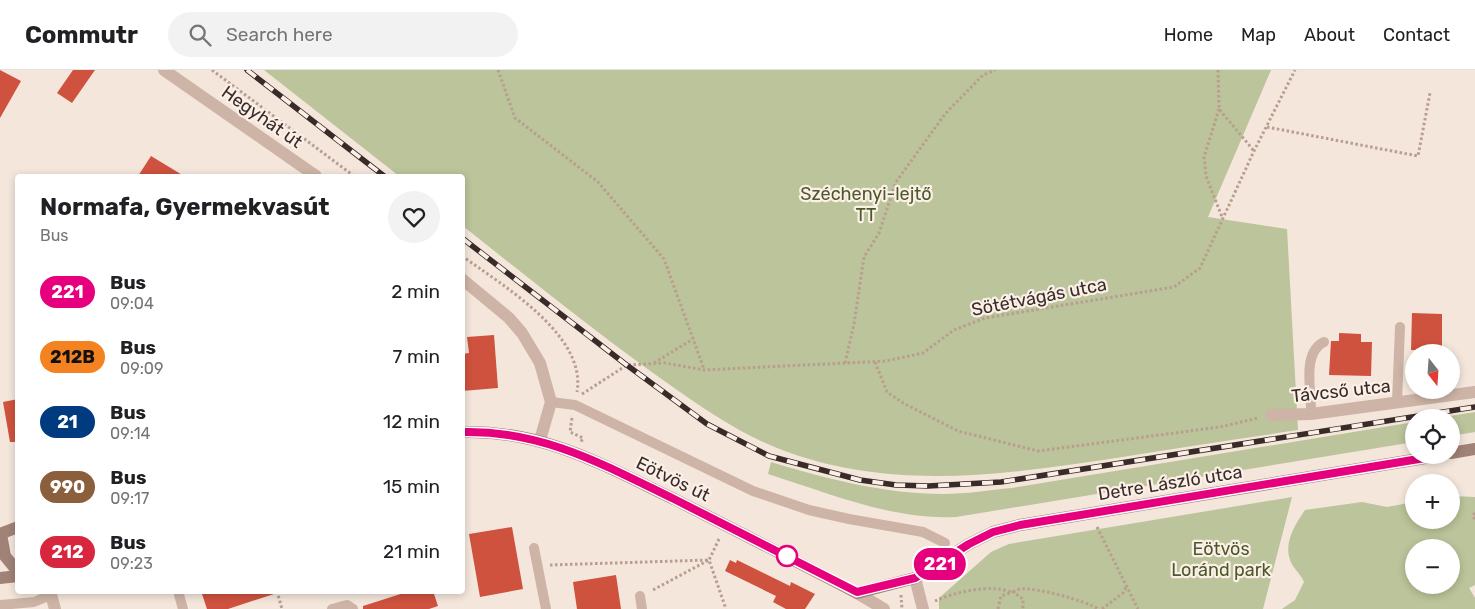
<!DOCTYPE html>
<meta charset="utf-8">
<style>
body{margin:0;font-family:Rubik,sans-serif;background:#f2f2f2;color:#202124;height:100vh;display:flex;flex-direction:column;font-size:19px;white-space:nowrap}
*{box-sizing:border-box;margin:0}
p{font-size:16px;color:#757577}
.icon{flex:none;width:28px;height:28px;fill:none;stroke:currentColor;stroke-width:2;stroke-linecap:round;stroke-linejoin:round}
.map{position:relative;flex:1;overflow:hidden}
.drawer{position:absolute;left:15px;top:104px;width:450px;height:420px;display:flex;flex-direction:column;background:#fff;border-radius:5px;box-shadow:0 2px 8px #0003}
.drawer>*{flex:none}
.badge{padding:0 10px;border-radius:16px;font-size:18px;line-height:32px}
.needle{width:32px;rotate:163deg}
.buttons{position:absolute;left:1405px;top:274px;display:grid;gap:10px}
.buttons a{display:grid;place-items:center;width:55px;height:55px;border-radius:50%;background:#fff;box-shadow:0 2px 8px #0003;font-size:25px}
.map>.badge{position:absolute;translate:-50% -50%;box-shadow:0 0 0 2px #fff}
.round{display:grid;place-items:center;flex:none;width:52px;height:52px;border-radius:26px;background:#f2f2f2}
.head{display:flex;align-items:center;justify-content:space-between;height:85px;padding:0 25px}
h1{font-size:24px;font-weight:700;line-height:38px}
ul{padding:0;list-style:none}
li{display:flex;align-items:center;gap:15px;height:65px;padding:0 25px}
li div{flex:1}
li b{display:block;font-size:19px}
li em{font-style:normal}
li .badge{min-width:55px;font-weight:700;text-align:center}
header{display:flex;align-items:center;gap:30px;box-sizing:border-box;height:70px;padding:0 25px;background:#fff;border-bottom:1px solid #e0e0e0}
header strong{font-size:24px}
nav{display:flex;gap:28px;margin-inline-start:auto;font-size:18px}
.search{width:350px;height:45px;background:#f2f2f2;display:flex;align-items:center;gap:12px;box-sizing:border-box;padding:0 18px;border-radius:28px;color:#757577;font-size:19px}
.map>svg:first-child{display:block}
.green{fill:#bbc49a;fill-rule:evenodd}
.building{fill:#cf523e}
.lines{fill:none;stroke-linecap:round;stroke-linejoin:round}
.path{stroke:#b99e90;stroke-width:3;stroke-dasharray:2.5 2.5;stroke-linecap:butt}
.lane{stroke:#cdb4a6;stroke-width:10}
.street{stroke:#cdb4a6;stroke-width:12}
.secondary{stroke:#a18277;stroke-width:12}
.rail-casing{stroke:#392b28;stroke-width:5.5}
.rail{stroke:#fbf0e8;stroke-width:4;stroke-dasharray:11;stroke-linecap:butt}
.line-casing{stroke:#fff;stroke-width:11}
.line{stroke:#e6007e;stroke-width:8}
.stop-dot{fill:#fff;stroke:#e6007e;stroke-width:2.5}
.labels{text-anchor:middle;stroke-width:4.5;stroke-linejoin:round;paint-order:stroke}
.street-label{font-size:18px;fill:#392b28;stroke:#fbf0e8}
.park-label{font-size:18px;fill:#4d5929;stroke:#fbf0e8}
</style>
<header>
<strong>Commutr</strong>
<div class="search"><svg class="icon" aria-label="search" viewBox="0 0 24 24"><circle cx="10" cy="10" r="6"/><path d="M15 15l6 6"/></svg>Search here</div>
<nav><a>Home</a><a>Map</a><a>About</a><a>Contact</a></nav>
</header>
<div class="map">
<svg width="1475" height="539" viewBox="0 0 1475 539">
<rect width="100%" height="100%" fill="#f4e6db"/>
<path class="green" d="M264,0H1271L1208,147L1287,159L1298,360C1238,369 1177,378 1116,388C1002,405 889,422 777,378C739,363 703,338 670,315C599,265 531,210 463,156L462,106H399Z
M1475,342V362L1451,366V348L1443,347Z
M1414,352V372L956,447C891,450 829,423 768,404L771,392C827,409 885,424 944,424C966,424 990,420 1012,418Z
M1451,426L1475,427V515L1469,518L1475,528V539H1282L1295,530L1304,512C1301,505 1297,502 1293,496C1281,477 1294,456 1305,440L1362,432L1387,437L1414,432V450H1451ZM1414,478H1451V515H1414Z
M1292,427L1263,539H939V528L991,482L1009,474Z"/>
<path class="building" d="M0,0L21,11L0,48Z
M73,0H95L72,33L57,23Z
M151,86L184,106H138Z
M1412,243L1442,244V281L1411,280Z
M1339,263L1361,264V272H1372L1371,306L1329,305L1331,271H1339Z
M494,265L498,318L462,321V284L469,283L467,267Z
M18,329V372H10L3,332Z
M512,457L523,519L480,527L469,464Z
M730,490L736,493L737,490L790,516L791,512L815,524L805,539H786L773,532L776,526L725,501Z
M616,505L621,539H577L573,512Z
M211,521H274V524L228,539H207L202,524Z
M410,521H433L438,536L429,539H363V536Z"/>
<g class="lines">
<path class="path" d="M212,0L354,106
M498,0L515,48L598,112L664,189L704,299
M1218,0L1219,39L1254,81
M1219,39L1204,87L1206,106L1222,147
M1267,57L1418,86L1430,23
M462,186C502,215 587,265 577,322
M875,292L887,322L903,333L958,361L1038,381L1220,357L1258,348
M654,293L693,269
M845,293L854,254L864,187L879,163L896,112L945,44L983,5L995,0
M582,324L627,295L665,293L704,300L886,291L923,283L954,260L985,248L1174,217L1200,198L1254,81L1295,0
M572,348L570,362L583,368L581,372
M1475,443L1473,445L1475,451
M1097,457L1138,539
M719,469L709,490L726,539
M550,495L709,490L651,521
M277,521L282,539
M901,525L902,539
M935,531C953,523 979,517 998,519C1003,519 1009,522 1013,522C1016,521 1018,519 1021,519C1035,517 1087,531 1098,539
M998,539L1001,526L1013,522L1023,529V539
M1102,539L1123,523L1126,517"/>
<path class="lane" d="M551,332L575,335L753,421L809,440L849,449L923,462L945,473
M1397,333L1400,257
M1311,344C1312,322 1301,283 1324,272
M534,478L546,539
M178,521L183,539
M640,526L642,539
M0,535L34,532L51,525
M332,539L347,535L353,539"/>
<path class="street" d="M164,0L316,106
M462,209L509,248L522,263L540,293L551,332L540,370
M1271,345L1311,344L1475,322
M915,508L923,539
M50,521L55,539
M857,523L884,539"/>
<path class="secondary" d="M462,362C544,360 603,395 674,429C735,460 796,491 857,523L915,508L969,474L993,462L1020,455L1443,385
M1451,383L1475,379
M0,464L18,457
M1,464L5,486L18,502
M0,508L18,506"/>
<defs>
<path id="rail" d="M247,0L384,106
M462,168L624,293L707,354L769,386L860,410L896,415L928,416L1001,412L1475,337"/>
</defs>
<use href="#rail" class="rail-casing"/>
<use href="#rail" class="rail"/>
</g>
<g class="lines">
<defs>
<path id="line" d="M462,362C543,360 604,395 674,429C735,460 796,491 857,522L915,508L969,474L993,462L1020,455L1443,385"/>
</defs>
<use href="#line" class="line-casing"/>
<use href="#line" class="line"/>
</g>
<circle class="stop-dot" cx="787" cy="486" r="10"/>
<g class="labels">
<g class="street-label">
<text transform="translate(262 47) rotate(35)" y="6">Hegyhát út</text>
<text transform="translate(1039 227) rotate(-11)" y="6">Sötétvágás utca</text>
<text transform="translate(1341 321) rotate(-6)" y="6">Távcső utca</text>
<text transform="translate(673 409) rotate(26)" y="6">Eötvös út</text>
<text transform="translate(1170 413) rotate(-9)" y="6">Detre László utca</text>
</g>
<g class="park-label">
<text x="866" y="130">Széchenyi-lejtő<tspan x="866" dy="21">TT</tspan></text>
<text x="1221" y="485">Eötvös<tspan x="1221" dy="21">Loránd park</tspan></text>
</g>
</g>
</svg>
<div class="buttons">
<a><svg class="needle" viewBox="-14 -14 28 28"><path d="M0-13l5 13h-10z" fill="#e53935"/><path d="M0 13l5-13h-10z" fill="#757577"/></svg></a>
<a><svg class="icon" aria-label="locate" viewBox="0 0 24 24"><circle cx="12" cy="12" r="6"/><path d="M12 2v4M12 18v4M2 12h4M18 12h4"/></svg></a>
<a>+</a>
<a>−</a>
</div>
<b class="badge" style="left:940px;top:494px;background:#e6007e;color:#fff">221</b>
<section class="drawer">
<div class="head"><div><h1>Normafa, Gyermekvasút</h1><p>Bus</p></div><a class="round"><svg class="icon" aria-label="heart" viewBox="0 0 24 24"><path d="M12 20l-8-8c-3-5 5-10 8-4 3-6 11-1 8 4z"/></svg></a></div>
<ul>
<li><span class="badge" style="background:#e6007e;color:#fff">221</span><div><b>Bus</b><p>09:04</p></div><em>2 min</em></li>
<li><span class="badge" style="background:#f58220;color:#111">212B</span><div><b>Bus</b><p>09:09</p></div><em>7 min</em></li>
<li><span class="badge" style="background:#003b80;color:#fff">21</span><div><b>Bus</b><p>09:14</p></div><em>12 min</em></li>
<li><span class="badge" style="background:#8b5e3c;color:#fff">990</span><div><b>Bus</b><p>09:17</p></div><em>15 min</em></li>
<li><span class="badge" style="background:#d7263d;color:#fff">212</span><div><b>Bus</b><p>09:23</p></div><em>21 min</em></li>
</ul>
</section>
</div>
